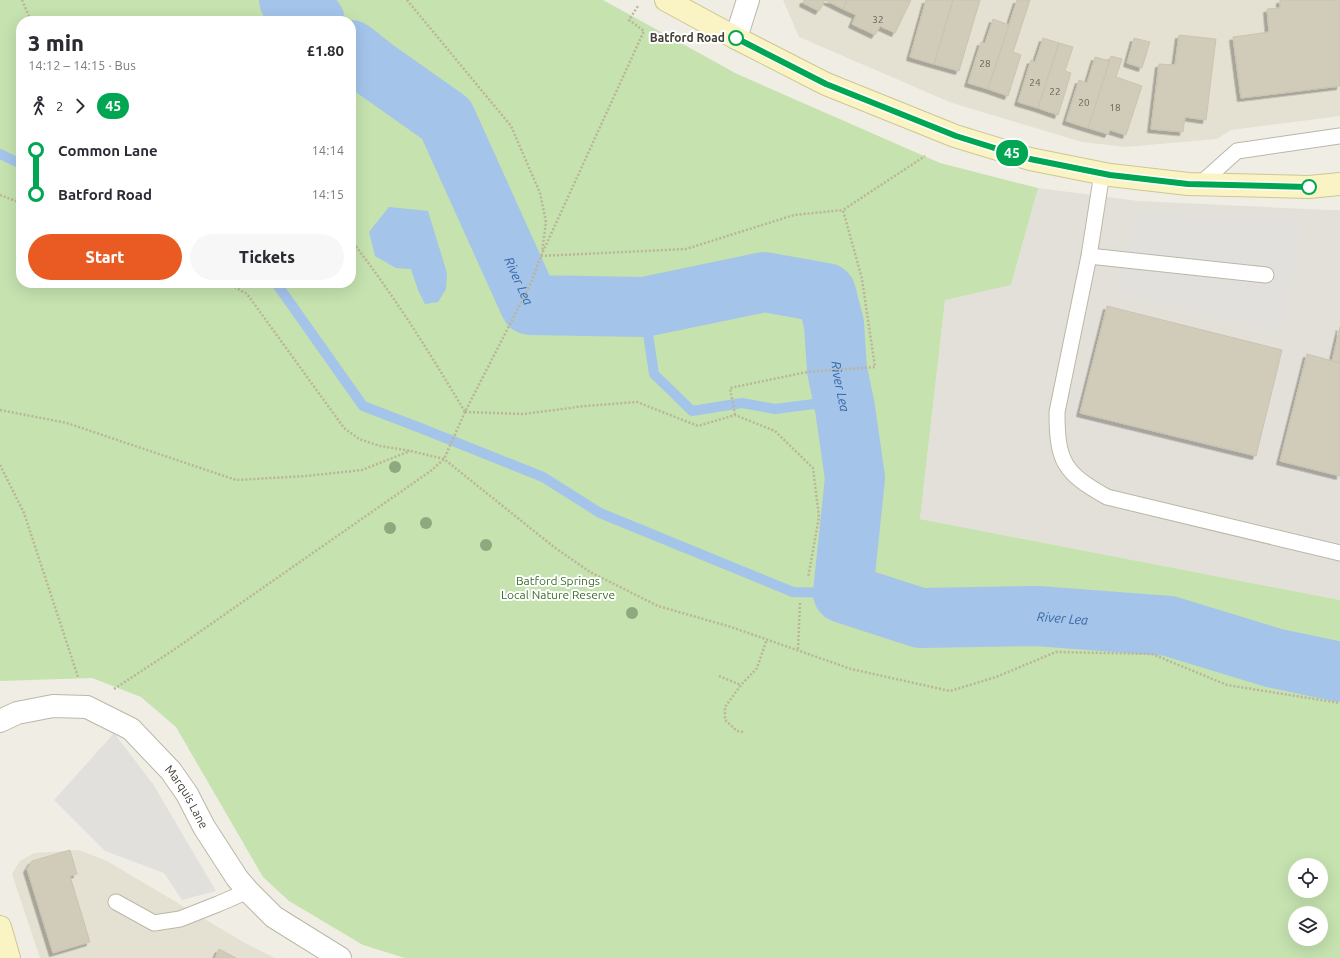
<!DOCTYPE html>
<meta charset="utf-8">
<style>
body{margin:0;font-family:Ubuntu,sans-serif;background:#f7f7f7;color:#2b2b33;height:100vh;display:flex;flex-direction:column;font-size:15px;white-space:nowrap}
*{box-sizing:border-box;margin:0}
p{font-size:13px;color:#7c7c81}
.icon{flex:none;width:22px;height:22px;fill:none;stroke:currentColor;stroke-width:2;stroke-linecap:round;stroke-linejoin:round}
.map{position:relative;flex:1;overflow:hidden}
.sheet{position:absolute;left:16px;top:16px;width:340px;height:272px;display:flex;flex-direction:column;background:#fff;border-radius:16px;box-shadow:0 4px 16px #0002}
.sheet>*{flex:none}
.badge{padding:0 8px;border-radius:13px;font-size:14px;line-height:26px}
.controls{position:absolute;left:1288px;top:858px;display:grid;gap:8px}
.controls a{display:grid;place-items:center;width:40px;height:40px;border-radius:50%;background:#fff;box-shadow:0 4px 16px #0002;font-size:20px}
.map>.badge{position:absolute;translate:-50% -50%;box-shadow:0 0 0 2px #fff}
.legs{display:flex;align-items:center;gap:6px;height:44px;padding:0 12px;font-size:13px}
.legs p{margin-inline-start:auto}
.overview{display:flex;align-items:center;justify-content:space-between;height:68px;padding:0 12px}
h1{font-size:22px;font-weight:800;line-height:30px}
.cta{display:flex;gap:8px;margin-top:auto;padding:8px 12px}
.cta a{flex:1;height:46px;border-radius:24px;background:#e95b22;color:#fff;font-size:16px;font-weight:800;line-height:46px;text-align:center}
.cta a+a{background:#f7f7f7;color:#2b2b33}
ul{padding:0 12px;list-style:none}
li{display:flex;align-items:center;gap:14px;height:44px;font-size:15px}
li i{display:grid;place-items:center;width:6px;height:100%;margin:0 5px;background:currentColor}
li i::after{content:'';width:10px;height:10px;margin:-5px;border:3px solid;border-radius:50%;background:#fff}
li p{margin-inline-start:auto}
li:first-child i{background:linear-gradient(#0000 50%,currentColor 0)}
li:last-child i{background:linear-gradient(currentColor 50%,#0000 0)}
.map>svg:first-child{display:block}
.residential{fill:#e4e1d2}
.industrial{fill:#e3e0d9}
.green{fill:#c5e2af;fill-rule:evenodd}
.parking{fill:#e1e0dc}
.water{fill:#a4c4ea}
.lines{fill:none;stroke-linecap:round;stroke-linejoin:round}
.stream{stroke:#a4c4ea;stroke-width:10}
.river{stroke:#a4c4ea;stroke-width:60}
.building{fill:#d1cbba;stroke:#cbc4ae;filter:url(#shadow)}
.lane-casing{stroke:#bbb7a7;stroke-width:17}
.street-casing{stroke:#bbb7a7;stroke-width:24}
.secondary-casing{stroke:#cdc696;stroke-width:24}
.path{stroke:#bcb49a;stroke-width:2.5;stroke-dasharray:2 2;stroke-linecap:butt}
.lane{stroke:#fff;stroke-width:15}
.street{stroke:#fff;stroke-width:22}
.secondary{stroke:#faf4c5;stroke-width:22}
.tree{fill:#8ea87f}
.line-1-casing{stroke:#fff;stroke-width:9}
.line-1{stroke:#00a651;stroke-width:6}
.stop-1-dot{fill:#fff;stroke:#00a651;stroke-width:2}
.labels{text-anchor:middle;stroke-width:4;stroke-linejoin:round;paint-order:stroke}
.number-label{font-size:10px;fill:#666256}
.stop-label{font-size:12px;font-weight:bold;fill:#423f34;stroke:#fff;text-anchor:end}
.park-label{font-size:12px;fill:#3d6f2d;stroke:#fff}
.street-label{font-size:12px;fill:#423f34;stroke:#fff}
.water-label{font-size:13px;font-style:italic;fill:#3768a5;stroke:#fff}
</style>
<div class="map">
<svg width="1340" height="958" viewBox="0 0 1340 958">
<defs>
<filter id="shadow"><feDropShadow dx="-3.5" dy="3.5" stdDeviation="0" flood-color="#0004"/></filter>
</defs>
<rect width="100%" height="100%" fill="#f0eee4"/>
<path class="residential" d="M783,0H1340V116L1231,130L1217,139L1125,147L1082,142L952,103L799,37Z
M79,850L107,861L245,943L275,958H40L12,874L20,861L34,853Z"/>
<path class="industrial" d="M1038,188L1139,201L1328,210H1340V600L920,519L945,299L1011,285Z"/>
<path class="green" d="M0,0H603L737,74L940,163L1038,188L1011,285L945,300L920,519L1340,600V958H405L363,945L289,901L263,877L176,727L141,697L92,678L0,681ZM21,21H351V283H21ZM1295,865H1321V891H1295ZM1295,913H1321V939H1295Z"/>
<path class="parking" d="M1137,214L1301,220L1282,331L1119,293Z
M114,733L153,784L216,891L182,900L164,873L105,851L54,800Z"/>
<path class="water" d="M389,207L428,211L447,273L446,289L438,302L425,304L418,290L411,269L396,268L375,256L369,232Z"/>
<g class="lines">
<path class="stream" d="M0,154L21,164
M276,283L363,406L423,429L543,477L600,513L793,592L843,593
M644,307L654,374L692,411L742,403L775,409L814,404L845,408"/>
<g class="river">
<path d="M289,0L315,21"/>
<path id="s1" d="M351,50L375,69L446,119L530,305L644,307L764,282L826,293L834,324L837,370L845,408L855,478L843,593L920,618L1037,616L1169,626L1274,658L1340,672"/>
</g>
</g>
<path class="building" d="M804,0H825L819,11L803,3Z
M825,0H847L843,9Z
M847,0H911L895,33L880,26L875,35L852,24L856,15L843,9Z
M926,0H953L934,64L910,57Z
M953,0H980L959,71L934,64Z
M1017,0H1030L1013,52L1021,55L1008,96L988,89Z
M1280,0H1340V86L1241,98L1233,37L1269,32L1267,9L1280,8Z
M993,19L1009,25L988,89L968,83L981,42L985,43Z
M1179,35L1216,39L1206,120L1185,117L1183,132L1151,129L1159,64L1175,65Z
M1043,38L1059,43L1038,108L1018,102L1031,60L1035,62Z
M1134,38L1150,42L1142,68L1127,63Z
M1059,43L1073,47L1065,71L1071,73L1058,115L1038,108Z
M1111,56L1122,59L1116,77L1142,86L1126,135L1110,130L1108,134L1088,128Z
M1095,57L1110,61L1088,128L1066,121L1079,80L1087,83Z
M1107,306L1282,350L1256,456L1080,413Z
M1340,327V363L1332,361Z
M1307,354L1340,363V476L1280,461Z
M70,850L77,874L70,876L90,942L53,953L27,869L32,861Z
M219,949L236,958H215Z"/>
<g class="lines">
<defs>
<path id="lane" d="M1102,173L1089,256L1057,412C1057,462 1064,473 1107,497L1340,553
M1199,185L1237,151L1340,136
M1089,256L1266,275
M116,902L154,923L180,919L218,904L248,891"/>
<g id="street">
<path d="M736,38L748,0"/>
<path id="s2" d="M0,721L17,713L53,706L87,707L131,729L171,771L187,794L204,827L237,878L248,891L274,917L340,958"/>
</g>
<path id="secondary" d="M666,0L736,38L826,84L955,136L1030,159L1110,175L1188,184L1309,187L1340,184
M0,927L9,958"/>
</defs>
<use href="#lane" class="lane-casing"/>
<use href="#street" class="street-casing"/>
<use href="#secondary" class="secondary-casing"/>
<path class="path" d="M22,0L31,21
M407,0L511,126L540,193L546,222L542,252
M0,195L21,203
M351,240C393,294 430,353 465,412
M541,256L686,249L794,215L843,210
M215,283L231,285L247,294L344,428L359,439L380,446L411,451L444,459L554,547L590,572L658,606L731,627L851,669L950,691L996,677L1056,652L1152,654L1227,685L1340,703
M0,410L67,423L236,480L306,476L362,470L410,451
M465,412L524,414L585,406L637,402L698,426L735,415L775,431L813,468L819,517L808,578
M735,415L730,388L807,372L875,367L862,279L843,210L925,156
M0,465L24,513L78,677
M798,649L800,603
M719,676L741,685
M114,689L175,649L432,470L444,459L465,412L531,283L541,256L644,31L629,20L638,6
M743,732L737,731L725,720V707L741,685L757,668L767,639"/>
<use href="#lane" class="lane"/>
<use href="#street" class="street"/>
<use href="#secondary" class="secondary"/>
</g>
<g class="tree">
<circle cx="395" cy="467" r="6"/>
<circle cx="426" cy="523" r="6"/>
<circle cx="390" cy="528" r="6"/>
<circle cx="486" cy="545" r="6"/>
<circle cx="632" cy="613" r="6"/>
</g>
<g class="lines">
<defs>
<path id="line-1" d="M736,38L826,84L956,136L1030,159L1110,175L1188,184L1309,187"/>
</defs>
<use href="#line-1" class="line-1-casing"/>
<use href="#line-1" class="line-1"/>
</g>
<g class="stop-1-dot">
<circle cx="736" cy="38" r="7"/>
<circle cx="1309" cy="187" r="7"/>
</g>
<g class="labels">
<g class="number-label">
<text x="878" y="23">32</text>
<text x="985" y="67">28</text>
<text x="1035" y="86">24</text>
<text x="1055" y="95">22</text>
<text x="1084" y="106">20</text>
<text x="1115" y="111">18</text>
</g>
<g class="stop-label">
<text x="725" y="42">Batford Road</text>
</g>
<g class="park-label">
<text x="558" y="585">Batford Springs<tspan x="558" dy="14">Local Nature Reserve</tspan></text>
</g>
<g class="street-label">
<text dy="4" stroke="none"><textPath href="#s2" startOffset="227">Marquis Lane</textPath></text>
</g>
<g class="water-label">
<text dy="5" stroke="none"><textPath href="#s1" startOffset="295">River Lea</textPath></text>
<text dy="5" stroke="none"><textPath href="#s1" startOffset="716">River Lea</textPath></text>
<text dy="5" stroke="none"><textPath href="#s1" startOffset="1148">River Lea</textPath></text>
</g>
</g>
</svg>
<div class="controls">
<a><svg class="icon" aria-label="locate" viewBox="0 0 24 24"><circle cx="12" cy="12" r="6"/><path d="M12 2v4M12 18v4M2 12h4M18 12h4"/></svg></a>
<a><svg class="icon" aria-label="layers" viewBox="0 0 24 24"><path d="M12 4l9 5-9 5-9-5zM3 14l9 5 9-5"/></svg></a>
</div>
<b class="badge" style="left:1012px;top:153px;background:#00a651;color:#fff">45</b>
<section class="sheet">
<div class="overview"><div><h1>3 min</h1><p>14:12 – 14:15 · Bus</p></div><b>£1.80</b></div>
<div class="legs"><svg class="icon" aria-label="walk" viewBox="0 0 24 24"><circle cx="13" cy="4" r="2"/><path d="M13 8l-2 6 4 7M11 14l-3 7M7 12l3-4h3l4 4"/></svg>2<svg class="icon" aria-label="forward" viewBox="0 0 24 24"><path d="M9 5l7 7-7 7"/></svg><b class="badge" style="background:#00a651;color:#fff">45</b></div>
<ul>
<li><i style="color:#00a651"></i><b>Common Lane</b><p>14:14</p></li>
<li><i style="color:#00a651"></i><b>Batford Road</b><p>14:15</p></li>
</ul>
<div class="cta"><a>Start</a><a>Tickets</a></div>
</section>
</div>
